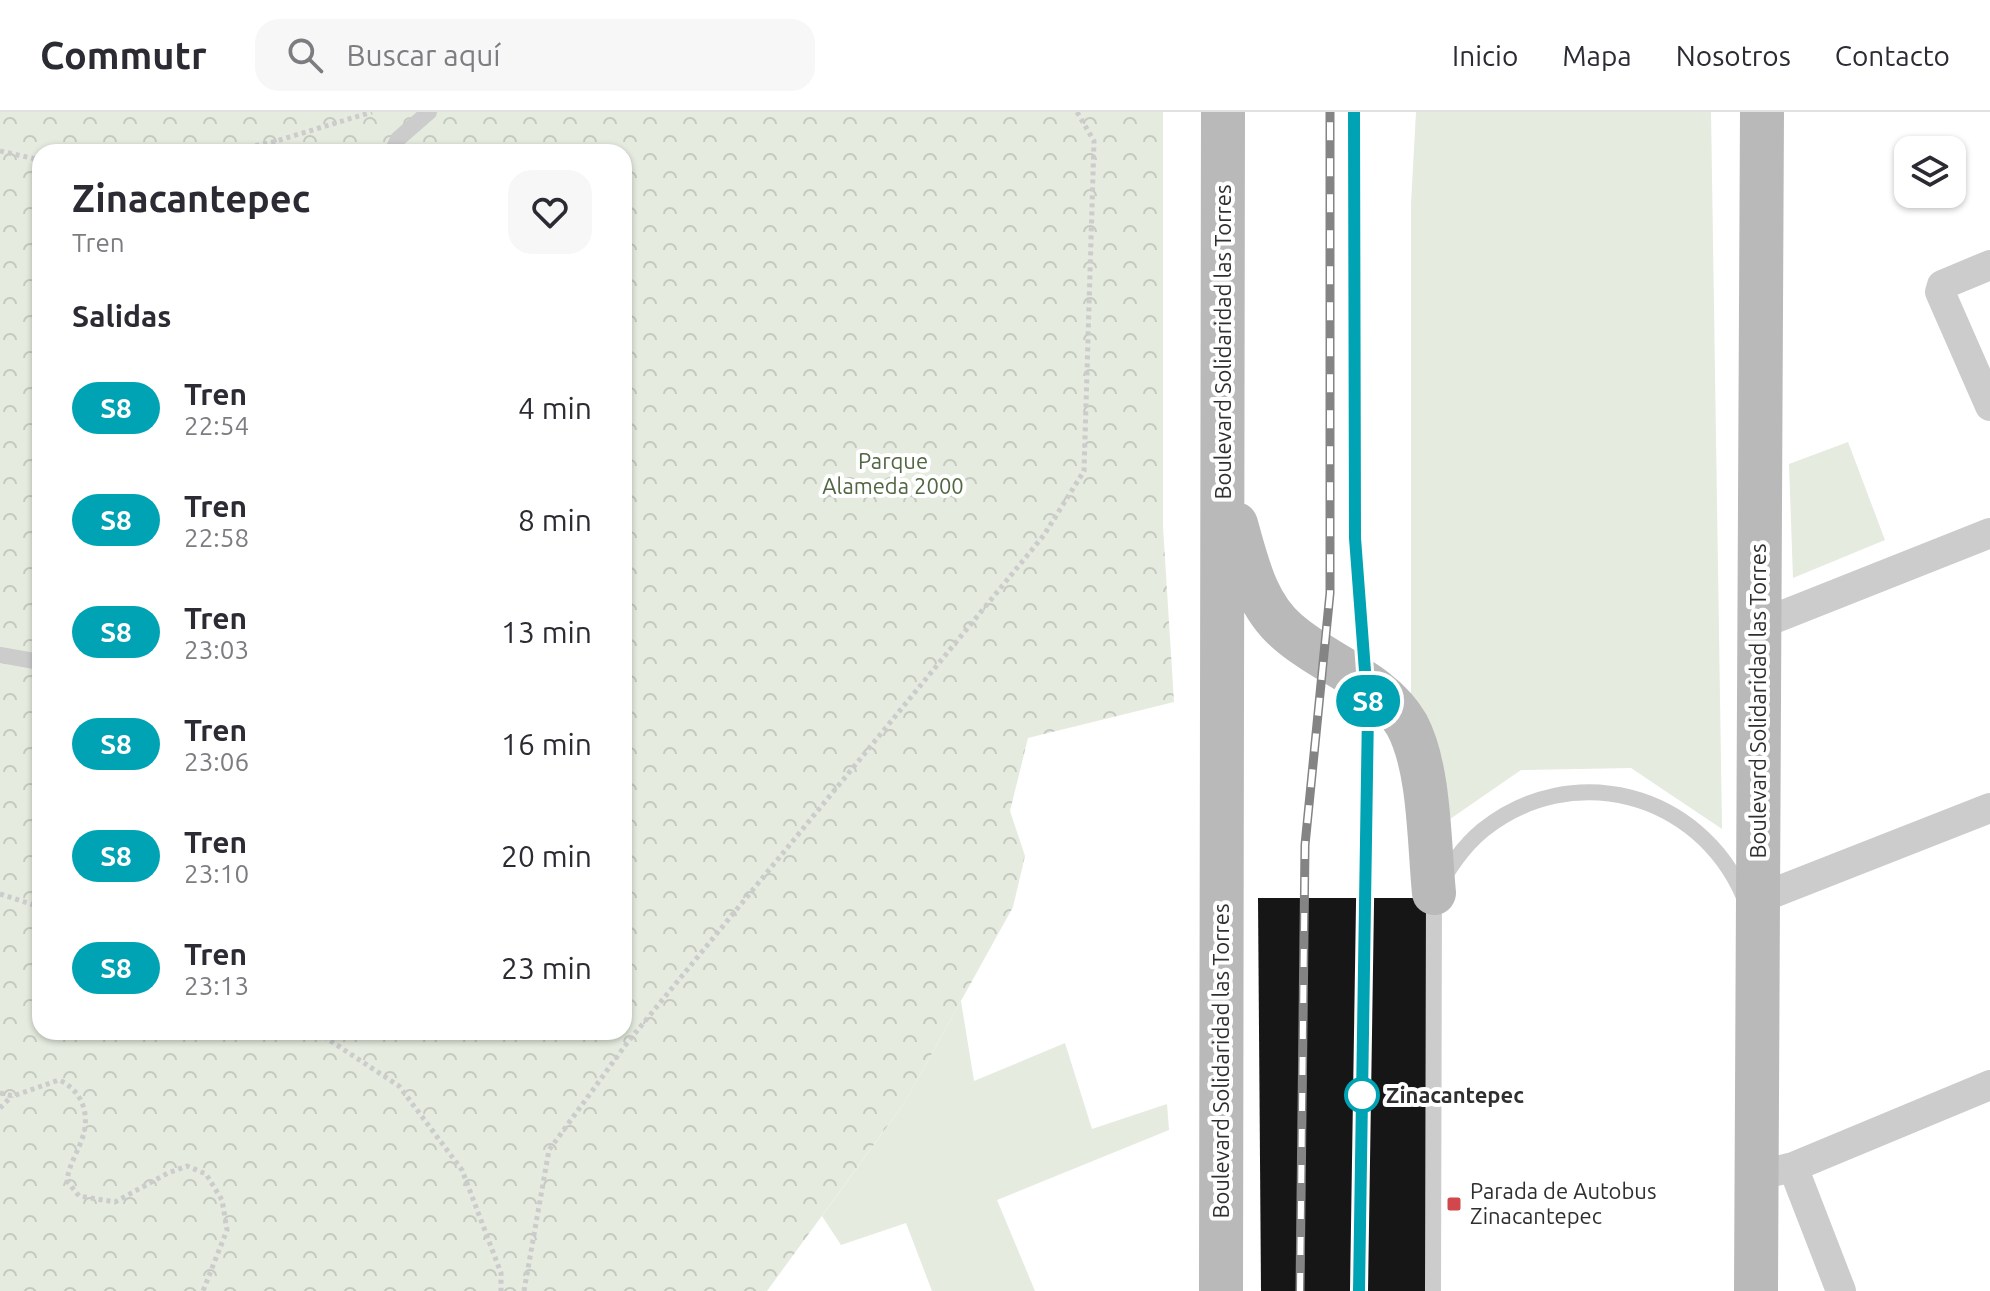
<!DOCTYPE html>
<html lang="es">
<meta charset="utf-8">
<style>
body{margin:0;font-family:Ubuntu,sans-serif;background:#f7f7f7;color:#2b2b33;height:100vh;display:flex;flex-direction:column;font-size:30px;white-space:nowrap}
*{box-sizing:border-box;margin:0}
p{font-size:26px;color:#7c7c81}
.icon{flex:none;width:44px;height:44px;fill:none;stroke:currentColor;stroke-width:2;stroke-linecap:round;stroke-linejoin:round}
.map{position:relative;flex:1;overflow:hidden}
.side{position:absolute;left:32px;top:32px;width:600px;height:896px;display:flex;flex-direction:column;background:#fff;border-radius:24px;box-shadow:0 2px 6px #0004}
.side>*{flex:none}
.badge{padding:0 16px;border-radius:26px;font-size:28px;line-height:52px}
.buttons{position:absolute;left:1894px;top:24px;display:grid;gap:16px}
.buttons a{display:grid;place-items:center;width:72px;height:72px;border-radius:16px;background:#fff;box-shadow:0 2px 6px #0004;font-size:40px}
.map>.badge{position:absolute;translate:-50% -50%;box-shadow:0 0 0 4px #fff}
h2{padding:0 40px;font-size:30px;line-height:72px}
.round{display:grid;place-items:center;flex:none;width:84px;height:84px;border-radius:24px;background:#f7f7f7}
.head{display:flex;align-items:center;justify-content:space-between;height:136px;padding:0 40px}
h1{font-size:38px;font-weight:700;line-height:60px}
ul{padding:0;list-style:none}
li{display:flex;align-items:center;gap:24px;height:112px;padding:0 40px}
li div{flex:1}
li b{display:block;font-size:30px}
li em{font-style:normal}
li .badge{min-width:88px;font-weight:700;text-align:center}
header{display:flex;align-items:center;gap:48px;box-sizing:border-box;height:112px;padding:0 40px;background:#fff;border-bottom:2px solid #e1e1e2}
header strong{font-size:38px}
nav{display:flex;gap:44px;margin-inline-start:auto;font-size:28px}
.search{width:560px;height:72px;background:#f7f7f7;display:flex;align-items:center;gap:20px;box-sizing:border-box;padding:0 28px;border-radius:24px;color:#7c7c81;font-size:30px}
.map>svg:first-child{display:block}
.grass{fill:#e5ebdf}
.forest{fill:url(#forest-crowns);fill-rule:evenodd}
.building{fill:#161616}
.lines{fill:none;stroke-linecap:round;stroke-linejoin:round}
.path{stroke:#ccc;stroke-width:5;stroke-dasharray:4 4;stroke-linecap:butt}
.lane{stroke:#ccc;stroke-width:16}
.street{stroke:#ccc;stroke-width:30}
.secondary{stroke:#b9b9b9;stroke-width:44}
.rail-casing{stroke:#848484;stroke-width:9}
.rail{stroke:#fff;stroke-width:6;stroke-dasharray:18;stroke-linecap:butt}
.line-casing{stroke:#fff;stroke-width:18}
.line{stroke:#00a3b4;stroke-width:12}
.stop-dot{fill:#fff;stroke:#00a3b4;stroke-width:4}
.poi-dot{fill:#d1474b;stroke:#fff;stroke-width:3}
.labels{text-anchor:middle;stroke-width:8;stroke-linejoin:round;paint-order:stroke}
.street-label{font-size:22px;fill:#2f2f2f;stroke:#fff}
.park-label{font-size:22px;fill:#516642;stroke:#fff}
.stop-label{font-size:22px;font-weight:bold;fill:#2f2f2f;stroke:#fff;text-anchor:start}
.poi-label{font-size:22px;fill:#2f2f2f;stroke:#fff;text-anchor:start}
</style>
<header>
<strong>Commutr</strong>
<div class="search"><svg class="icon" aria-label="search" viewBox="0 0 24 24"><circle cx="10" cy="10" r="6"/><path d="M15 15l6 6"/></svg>Buscar aquí</div>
<nav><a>Inicio</a><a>Mapa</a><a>Nosotros</a><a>Contacto</a></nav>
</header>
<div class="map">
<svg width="1990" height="1179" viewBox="0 0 1990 1179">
<defs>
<pattern id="forest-crowns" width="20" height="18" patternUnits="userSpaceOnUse" patternTransform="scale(2)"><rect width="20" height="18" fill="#e5ebdf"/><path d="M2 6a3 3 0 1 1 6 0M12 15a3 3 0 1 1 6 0" fill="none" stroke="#c5cac0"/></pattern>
</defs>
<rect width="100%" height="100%" fill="#fff"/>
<path class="grass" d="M1416,0H1711L1722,717L1631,656L1521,658L1411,734V92Z
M1848,330L1885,428L1793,466L1789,352Z
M961,889L974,969L1065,931L1092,1017L1167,992L1169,1018L997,1088L1035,1179H932L906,1111L841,1133L822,1104L905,990Z"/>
<path class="forest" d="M0,0H1163V415L1174,590L1028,626L1010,699L1025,744L1013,795L905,990L767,1179H0ZM40,40H624V920H40Z"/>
<path class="building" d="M1258,786H1430L1433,1179H1261Z"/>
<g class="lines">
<path class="path" d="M0,39L40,48
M224,40L273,30L372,0
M0,782L40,795
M317,920L399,974L462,1058L501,1161V1179
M0,981L13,984L59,968C82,978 91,1003 82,1027C77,1042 69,1052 67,1069L79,1084L115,1090L168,1061L187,1054L206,1062L222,1088L227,1118L203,1179
M0,996L12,984
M524,1179L549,1038L627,931L1044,423L1084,359L1094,29L1077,0"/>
<path class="lane" d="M392,40L398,27L429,0
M0,543L40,550
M1433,1179L1434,781C1448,758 1462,735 1483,718C1572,647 1699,680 1744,785"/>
<path class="street" d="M1990,153L1942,173L1940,180L1990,294
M1758,513L1990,421
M1758,787L1990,696
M1793,1055L1841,1179
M1756,1064L1793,1055L1990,973"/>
<path class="secondary" d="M1236,412C1247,451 1256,493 1288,520C1325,553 1381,568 1407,613C1430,656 1429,731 1434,781
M1221,1179L1223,0
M1756,1179L1762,0"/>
<defs>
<path id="rail" d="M1354,0L1355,426L1368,599L1359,1179
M1300,1179L1305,733L1330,481V0"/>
</defs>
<use href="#rail" class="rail-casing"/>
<use href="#rail" class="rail"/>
</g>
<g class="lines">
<defs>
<path id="line" d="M1354,0L1355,426L1368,599L1359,1179"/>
</defs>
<use href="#line" class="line-casing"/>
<use href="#line" class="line"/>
</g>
<circle class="stop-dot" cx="1362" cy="983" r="16"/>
<rect class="poi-dot" x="1446" y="1084" width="16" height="16" rx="4"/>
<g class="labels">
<g class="street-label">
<text transform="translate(1223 230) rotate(-90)" y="8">Boulevard Solidaridad las Torres</text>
<text transform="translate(1758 589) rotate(-90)" y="8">Boulevard Solidaridad las Torres</text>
<text transform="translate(1221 949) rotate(-90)" y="8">Boulevard Solidaridad las Torres</text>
</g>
<g class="park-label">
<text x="893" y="357">Parque<tspan x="893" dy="25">Alameda 2000</tspan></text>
</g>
<g class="stop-label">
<text x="1386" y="991">Zinacantepec</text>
</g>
<g class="poi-label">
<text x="1470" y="1087">Parada de Autobus<tspan x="1470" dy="25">Zinacantepec</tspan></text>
</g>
</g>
</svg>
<div class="buttons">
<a><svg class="icon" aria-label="layers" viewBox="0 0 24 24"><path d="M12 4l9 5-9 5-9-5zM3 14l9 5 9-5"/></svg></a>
</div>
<b class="badge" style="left:1368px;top:589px;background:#00a3b4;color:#fff">S8</b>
<section class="side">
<div class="head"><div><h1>Zinacantepec</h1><p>Tren</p></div><a class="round"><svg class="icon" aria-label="heart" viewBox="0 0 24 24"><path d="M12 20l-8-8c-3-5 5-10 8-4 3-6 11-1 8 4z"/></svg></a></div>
<h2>Salidas</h2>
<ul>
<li><span class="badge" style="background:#00a3b4;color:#fff">S8</span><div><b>Tren</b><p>22:54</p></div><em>4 min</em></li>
<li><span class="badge" style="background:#00a3b4;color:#fff">S8</span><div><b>Tren</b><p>22:58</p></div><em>8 min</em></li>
<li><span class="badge" style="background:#00a3b4;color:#fff">S8</span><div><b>Tren</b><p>23:03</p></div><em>13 min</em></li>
<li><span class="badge" style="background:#00a3b4;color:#fff">S8</span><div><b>Tren</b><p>23:06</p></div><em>16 min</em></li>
<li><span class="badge" style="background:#00a3b4;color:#fff">S8</span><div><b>Tren</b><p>23:10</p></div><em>20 min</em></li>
<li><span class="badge" style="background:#00a3b4;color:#fff">S8</span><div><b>Tren</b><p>23:13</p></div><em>23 min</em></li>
</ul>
</section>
</div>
